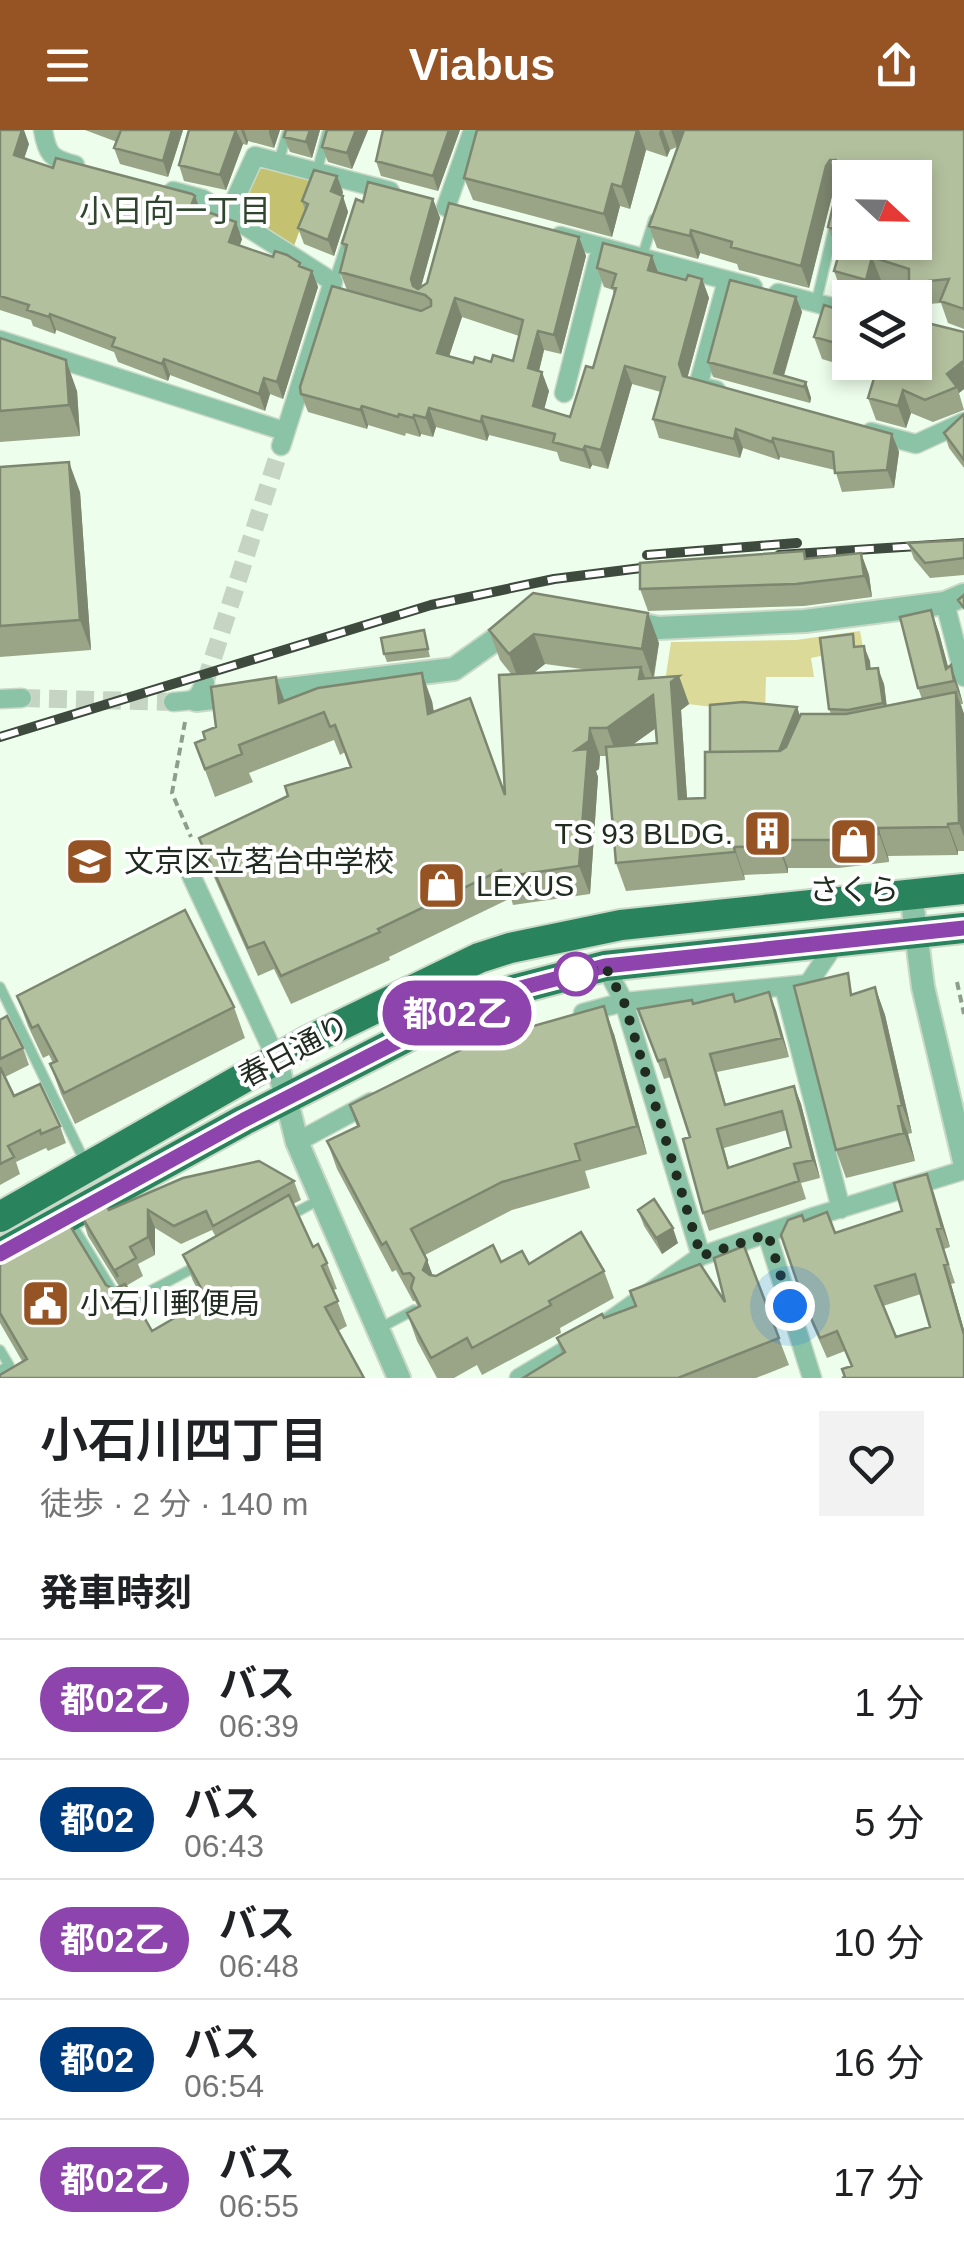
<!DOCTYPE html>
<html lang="ja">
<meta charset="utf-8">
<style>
body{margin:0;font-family:Arial,"Noto Sans JP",sans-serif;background:#f2f2f2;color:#202124;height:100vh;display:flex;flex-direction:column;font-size:38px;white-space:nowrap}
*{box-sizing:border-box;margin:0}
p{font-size:32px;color:#757577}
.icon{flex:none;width:55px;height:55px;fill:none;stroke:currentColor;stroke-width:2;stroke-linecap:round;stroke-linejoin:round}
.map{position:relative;height:1248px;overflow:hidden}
.drawer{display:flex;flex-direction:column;background:#fff;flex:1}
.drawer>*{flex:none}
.badge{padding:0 20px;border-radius:32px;font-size:35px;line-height:65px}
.needle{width:65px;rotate:112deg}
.tools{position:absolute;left:832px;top:30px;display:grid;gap:20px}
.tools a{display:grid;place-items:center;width:100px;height:100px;border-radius:0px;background:#fff;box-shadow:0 5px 15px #0003;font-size:50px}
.you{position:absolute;width:50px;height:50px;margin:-25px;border:8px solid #fff;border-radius:50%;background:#1a73e8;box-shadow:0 0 0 15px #1a73e833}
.map>.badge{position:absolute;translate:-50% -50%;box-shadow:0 0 0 5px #fff}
h2{padding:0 40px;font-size:38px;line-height:90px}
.round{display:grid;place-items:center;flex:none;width:105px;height:105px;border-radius:0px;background:#f2f2f2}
.summary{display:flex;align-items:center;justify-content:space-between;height:170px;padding:0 40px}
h1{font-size:48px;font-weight:600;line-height:75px}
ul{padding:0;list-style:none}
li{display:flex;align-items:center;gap:30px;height:120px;padding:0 40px;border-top:2px solid #e0e0e0}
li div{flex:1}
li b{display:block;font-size:38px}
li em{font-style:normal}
li .badge{min-width:110px;font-weight:700;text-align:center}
header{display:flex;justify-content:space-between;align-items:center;height:130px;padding:0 40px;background:#965324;color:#fff;font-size:45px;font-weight:600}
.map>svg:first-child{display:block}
.green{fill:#dcda99}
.forest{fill:#c4c271}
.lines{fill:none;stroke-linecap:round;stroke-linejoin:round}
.minor-tunnel{stroke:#c5d4c3;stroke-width:18;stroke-dasharray:18 9;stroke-linecap:butt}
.service-casing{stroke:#c9d8c7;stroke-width:12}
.minor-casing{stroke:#c9d8c7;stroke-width:21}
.tertiary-casing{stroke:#c9d8c7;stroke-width:26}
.trunk-casing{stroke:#c9d8c7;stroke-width:34}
.path{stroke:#8f9d8e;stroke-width:4;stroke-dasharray:8 5;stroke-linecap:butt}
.service{stroke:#8ac3a5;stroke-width:9}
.minor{stroke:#8ac3a5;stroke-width:18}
.tertiary{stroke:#8ac3a5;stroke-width:22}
.trunk{stroke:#29835c;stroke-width:30}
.rail-casing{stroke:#3e4a3e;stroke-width:10}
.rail{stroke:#fff;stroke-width:6;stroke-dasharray:19;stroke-linecap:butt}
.wall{fill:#9aa588;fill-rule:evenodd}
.shaded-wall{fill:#7d866f}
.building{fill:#b3c09e;stroke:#7d866f;stroke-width:2.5;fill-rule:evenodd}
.line-casing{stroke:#fff;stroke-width:22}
.line{stroke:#8e44ad;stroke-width:15}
.walk{stroke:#212c21;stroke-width:10;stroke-dasharray:0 18}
.stop-dot{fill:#fff;stroke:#8e44ad;stroke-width:5}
.labels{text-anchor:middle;stroke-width:8;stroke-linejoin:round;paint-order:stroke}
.poi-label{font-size:30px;fill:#212c21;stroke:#fff;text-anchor:start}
.street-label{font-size:30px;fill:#212c21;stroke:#fff}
.neighbourhood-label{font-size:32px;fill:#2f452e;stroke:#fff}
</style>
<header><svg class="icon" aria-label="menu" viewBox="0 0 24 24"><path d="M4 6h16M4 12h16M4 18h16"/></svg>Viabus<svg class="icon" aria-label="share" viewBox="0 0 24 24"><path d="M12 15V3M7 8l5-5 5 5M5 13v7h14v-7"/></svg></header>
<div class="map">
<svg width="964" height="1248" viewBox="0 0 964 1248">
<rect width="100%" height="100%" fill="#eefeec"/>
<path class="green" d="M860,501L863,517L811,528L814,547H766L765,583L662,571L671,512L796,510Z"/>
<path class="forest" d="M260,33L318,48L293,119L239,87Z"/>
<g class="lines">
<path class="minor-tunnel" d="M205,553L281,316
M22,568L173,572"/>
<defs>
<path id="service" d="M279,31L288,0
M317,41L328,0
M642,127L654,89
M334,151L348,109
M816,173L834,97
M0,857L85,1032
M287,1087L321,1069
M71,1093L115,1165
M124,1175L199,1135
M380,1198L414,1180
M0,1220L9,1235L0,1241"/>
<path id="minor" d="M43,0C47,24 51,29 75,35
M173,61L203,69L333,152L281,316
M446,77L473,0
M228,85L255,26L390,61
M560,106L753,157
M778,163L850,182
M0,210L284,301
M716,260L698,256L727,151
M564,263L601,117
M871,302L916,314L964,292
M945,473L964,547
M0,569L22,568
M173,572L196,570L205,553
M199,726L190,743L276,928
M605,836L624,872L701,1126
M784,857L841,1079
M583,883L624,872L808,854L837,811
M297,1012L371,972
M767,1104L812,1248
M608,1192L701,1126L816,1086L964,1040
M519,1248L583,1210"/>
<path id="tertiary" d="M626,491L658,498L805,491L945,473L964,465
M196,570L454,539L516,495
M911,763L923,857L964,1031
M276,928L297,1012L399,1248"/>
<path id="trunk" d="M0,1087L308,911L479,828L510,818L621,795L964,759
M0,1124L244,990L432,894L513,860L605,836L964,798"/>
</defs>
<use href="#service" class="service-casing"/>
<use href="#minor" class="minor-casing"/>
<use href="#tertiary" class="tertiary-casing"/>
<use href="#trunk" class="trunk-casing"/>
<path class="path" d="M185,592L172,663L191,707
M957,852L964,884"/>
<use href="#service" class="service"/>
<use href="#minor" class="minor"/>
<use href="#tertiary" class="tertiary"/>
<use href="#trunk" class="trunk"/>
<defs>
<path id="rail" d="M647,425L797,413
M779,425L964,413
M0,607L431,475L554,449L665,435"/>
</defs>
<use href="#rail" class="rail-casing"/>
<use href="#rail" class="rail"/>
</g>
<path class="wall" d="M0,0L29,14L24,28L53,38L195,66L200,79L242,109L240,115L312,141L318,157L283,269L270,264L265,281L170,245L168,251L118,232L114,222L56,200L55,204L33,196L31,190L0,180Z
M85,0H183L168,47L120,34L114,18L117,12Z
M189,0H280L274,18L248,11L247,15L243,14L226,60L184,51L179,35Z
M320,0L312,28L290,22L284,7Z
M327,0H368L352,39L328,32L322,17Z
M460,0L438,61L381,46L376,31Z
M477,0H684L677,17L670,20L667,27L646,20L630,79L620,76L612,107L473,70L464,48Z
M684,0H964V199L948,193L941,173L917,175L912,160L881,150L875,168H856L842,163L834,141L840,121L837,120L828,97L838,53L834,58L809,158L739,140L737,134L700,123L698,129L657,118L649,96Z
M343,62L342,65L348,82L334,126L304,114L298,98L305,80L302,71Z
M433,69L440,88L421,157L579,107L586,126L561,224L544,220L539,241L549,261L544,279L570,287L593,238L614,164L613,160L604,157L597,138L658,142L686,150L702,149L709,168L687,248L892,304L899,322L894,358L842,362L835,340L780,327L779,330L743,318L740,328L659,308L653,289L661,262L632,254L608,339L592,335L590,339L560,331L557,322L489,305L487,311L436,297L433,307L421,304L420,307L406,303L405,306L368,295L367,299L308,282L301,264L347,160L340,142L345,122L342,113L363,72ZM462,187L519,206L513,231L473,233L449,226Z
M796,167L802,182L784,246L806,252L811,268L810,273L713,247L708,232Z
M850,183V232H915L964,202V259L959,263L964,280L933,292L911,283L906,298L876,290L868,268L875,245L822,229L814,207Z
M0,208L77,261L80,306L0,312Z
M964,284V338L949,318L944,303Z
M0,337L80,362L91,520L0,527Z
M964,410V445L930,448L914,429L908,413Z
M861,423L869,445L872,467L804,476L648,481L640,459L807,428Z
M931,480L939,503L948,538L951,535L959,559L963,574H961L964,584V721H958V725L888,726L889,732L839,738H788V743L744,745L745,750L626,761L616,733L607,626H600L599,639L596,641L598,647L590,764L513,775L511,768L389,827L390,830L291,874L274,839L258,846L209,736L199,708L350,637L345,622L340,625L334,610L249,643L253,652L215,667L195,613L205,609L216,597L284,571H432L434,582L505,665L512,545L500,530L489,500L659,513L654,548L679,546L689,574L681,580L687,669L705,668L710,622L797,577L800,586L831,584L829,579L857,517L864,516L870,539L884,554L887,576L922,569L918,558ZM545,534L589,540L533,543ZM656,598L657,613L632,615Z
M424,500L430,527L387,532L384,524Z
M875,857L885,885L912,1003L908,1004L915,1031L846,1048L836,1020L855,863Z
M769,862L789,927L717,942L726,975L794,956L801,974L820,1048L801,1053L806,1069L709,1101L703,1083L690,1007L671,947L664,949L638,879L693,874L733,864L736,871ZM787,1000L791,1017L729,1037L724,1018Z
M17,866L234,877L245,908L75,994L61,964L50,934L53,933L49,925L43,928L28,896Z
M0,890L23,918L29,935L5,947L14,966L60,996L66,1013L48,1021L46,1018L16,1032L20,1044L0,1055Z
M614,904L647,1024L585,1041L590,1058L512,1080L425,1125L433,1146L501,1132L604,1141L614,1168L560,1198L561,1203L482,1245L477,1235L454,1248H437L417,1211L407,1183L418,1177L415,1171H413L396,1140L392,1142L337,1039L327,1011L357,997L350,975Z
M927,1044L950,1117L944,1119L955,1153L951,1154L964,1200L845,1247L851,1236L845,1221L827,1228L812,1194L781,1105L804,1091L835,1103L902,1081ZM921,1164L930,1197L896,1207L883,1176Z
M294,1051L301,1070L293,1074L313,1117L327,1133L337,1159L333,1160L347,1196L338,1201L22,1231L0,1193V1135L106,1155L114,1159L119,1156L88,1106L82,1087L109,1080ZM155,1098L181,1114L212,1100L216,1107L183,1125L193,1151L204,1171L152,1201L126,1156L143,1146L138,1134L155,1125Z
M638,1080L678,1113L662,1124L644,1096Z
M744,1116L789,1235L756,1248H523L562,1224L557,1208L604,1188L725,1172Z"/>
<path class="shaded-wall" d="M22,0H24L29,14L20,41L14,25Z
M172,0H183L168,47L163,31Z
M236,0L243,14L226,60L220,45Z
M241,0H244L248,11L247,15Z
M269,0H280L274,18L269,3Z
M310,0H320L312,28L306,12Z
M356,0H368L352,39L347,23Z
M449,0H460L438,61L433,46Z
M637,0H639L646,20L630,79L622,57Z
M660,0H663L670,20L667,27L659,4Z
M671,0H684L677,17Z
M830,30L839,53L834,58L809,158L801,136L826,36Z
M337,46L343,62L337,77L331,61Z
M612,54L620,76L612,107L604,84Z
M195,66L201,82L191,76Z
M343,66L348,82L334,126L328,110Z
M433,69L440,88L419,164L415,162L411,149Z
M236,92L242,109L235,128L229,112Z
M691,100L700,123L698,129L690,106Z
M579,107L586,126L561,224L554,205Z
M652,126L659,145L648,140Z
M872,127L881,150L875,168H872L866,150Z
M312,141L318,157L283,269L277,252Z
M702,149L709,168L686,253L679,234Z
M796,167L802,182L782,251L774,243Z
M455,168L462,187L444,242L437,223Z
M50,184L56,200L55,204L49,187Z
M538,201L544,220L535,257L528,238Z
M164,229L170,245L168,251L162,234Z
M66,230L77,261L80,306L69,275Z
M962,232L964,238V259L959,263L957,257L947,244Z
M625,236L632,254L608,339L601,320Z
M542,242L549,261L540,295L533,276Z
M264,248L270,264L265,281L259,264Z
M806,252L811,268L810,273L804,257Z
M903,260L911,283L906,298L898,276Z
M362,276L368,295L367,299L360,280Z
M429,278L436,297L433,307L426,288Z
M414,285L421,304L420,307L413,288Z
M482,286L489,305L487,311L481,292Z
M736,299L743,318L740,328L734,309Z
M892,304L899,322L894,358L887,340Z
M773,308L780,327L779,330L772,312Z
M585,316L592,335L590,339L583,320Z
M69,332L80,362L91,520L80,490Z
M861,423L869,445L872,467L864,446Z
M931,480L939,503L952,551L946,539Z
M648,483L659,513L653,549L642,519Z
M534,504L545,534L520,554L509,524Z
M864,516L870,531L872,555L867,539Z
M951,535L959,559L963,574L954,551Z
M641,537L663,593L617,626L607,598L639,549Z
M878,538L884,554L888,589L883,573Z
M422,543L432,571L438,612L428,584Z
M679,546L689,574L681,580L689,697L679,669L671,552Z
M276,547L286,575L279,573Z
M956,562L964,584V707L959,693Z
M797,577L801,589L784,633L779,621Z
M590,598L600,626L599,639L596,641L598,647L590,764L579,736L576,620Z
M948,694L958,721V725L948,697Z
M878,698L888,726L889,732L879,704Z
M778,710L788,738V743L778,716Z
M734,717L744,745L745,750L735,722Z
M875,857L885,885L912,1003L902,975Z
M769,862L776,880L789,927L782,908Z
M604,876L614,904L647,1024L637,996Z
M794,956L801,974L820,1048L813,1030Z
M898,976L908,1004L915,1031L904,1003Z
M927,1044L934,1063L950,1117L942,1098Z
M148,1080L155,1098V1125L148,1107Z
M673,1098L678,1113L662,1124L656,1108Z
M427,1130L437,1158L423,1140Z
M944,1135L951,1154L964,1200V1205Z"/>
<path class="building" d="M0,0H22L14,25L53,38L56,28L192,64L195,66L191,76L236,92L229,112L273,127L275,121L287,125L300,133L299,136L312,141L277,252L264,248L259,264L164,229L162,234L112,216L115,208L50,184L49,187L27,180L29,175L0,166Z
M121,0H172L163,31L114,18Z
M189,0H236L220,45L179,35Z
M286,0H310L306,12L284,7Z
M327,0H356L347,23L322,17Z
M383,0H449L433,46L376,31Z
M477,0H637L622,57L612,54L604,84L464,48Z
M684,0H964V179L940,171L949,149L909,153V139L872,127L866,150L834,141L845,103L828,97L842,39L836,30H830L826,36L801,136L731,117L732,112L691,100L690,106L649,96ZM850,48H915V112H850Z
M314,40L337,46L331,61L343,66L328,110L298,98L308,74L302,71Z
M368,52L433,69L411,149L413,156L418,159L427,153L449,73L579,107L554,205L538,201L528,238L542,242L533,276L570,287L586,236L593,238L616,158L612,157L616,144L597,138L603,113L652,126L648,140L686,150L688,145L702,149L679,234L683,246L892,304L887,340L835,343L833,322L773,308L772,312L736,299L734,309L653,289L665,247L625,236L601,320L585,316L583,320L553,312L555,304L482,286L481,292L429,278L426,288L414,285L413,288L399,284L398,287L362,276L360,280L301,264L300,257L332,156L421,181L431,176V170L425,165L340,142L347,115L342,113L356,69L363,72ZM455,168L523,190L513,231L493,225L491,232L475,227L473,233L437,223Z
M730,150L796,167L774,243L806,252L804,257L708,232Z
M824,175L850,183V217L814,207Z
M915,190L964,202V234L962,232L947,244L957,257L925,270L903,260L898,276L868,268L879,232H915Z
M0,208L66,230L69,275L0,281Z
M964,284V330L944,303Z
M69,332L80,490L0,496V337Z
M964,410V428L925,433L908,413Z
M804,421L805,429L861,423L864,446L796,454L640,459V433Z
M533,463L648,483L642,519L534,504L509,524L489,500Z
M964,465V478L958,470Z
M931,480L946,539L951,535L954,551L918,558L900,487Z
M424,500L428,519L384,524L381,508Z
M853,504L854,517L864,516L867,539L878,538L883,573L848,580L829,579L820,508Z
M641,537L639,549L679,546L671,552L679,669L705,668V622L780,621L786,617L801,584H846L956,562L959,693L948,694V697L878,698L879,704L829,710H778V716L734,717L735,722L616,733L606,617L657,613L653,565L607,598H590L589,611L576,620L588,619L579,736L503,747L501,740L378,799L380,802L281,846L264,812L248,818L199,708L288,666L285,656L351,637L335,595L330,597L324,582L239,615L242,624L205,639L195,613L205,609L203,602L216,597L211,557L276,547L279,573L318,558L422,543L428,584L470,568L505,665L499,545Z
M743,572L797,577L779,621L710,622V575Z
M185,780L234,877L64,963L50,934L57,931L38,895L32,898L17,866Z
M848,843L851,865L875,857L902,975L898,976L904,1003L836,1020L794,856Z
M769,862L782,908L710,924L725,975L794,956L813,1030L794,1034L799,1051L703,1083L683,1009L690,1007L665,929L658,931L638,879L692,870L693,874L733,864L735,872ZM782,981L791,1017L728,1038L717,999Z
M604,876L637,996L575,1014L580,1030L502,1052L411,1099L427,1130L423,1140L430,1145L436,1146L493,1115L501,1132L522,1121L529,1134L581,1102L604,1141L549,1171L551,1175L472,1218L467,1208L431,1228L407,1183L420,1176L411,1158L414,1148L410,1143L403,1144L386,1112L382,1115L327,1011L359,996L350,975L477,912Z
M7,886L23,918L0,929V890Z
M0,937L14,966L40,954L60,996L41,1004L40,1000L8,1016L14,1027L0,1034Z
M259,1031L294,1051L213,1096L206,1081L174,1096L148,1080V1107L130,1117L136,1128L115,1140L118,1147L82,1087L105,1074L109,1080L183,1048Z
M927,1044L942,1098L937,1099L948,1134L944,1135L964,1205V1248H842L845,1247L842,1239L852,1236L837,1201L820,1208L805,1175L781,1105L788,1090L802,1085L804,1091L827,1082L835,1103L902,1081L894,1053ZM915,1144L930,1197L896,1207L875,1156Z
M289,1065L313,1117L318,1114L327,1133L322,1136L338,1171L325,1177L364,1248H0V1245L27,1229L0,1183V1135L69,1094L106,1155L114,1159L125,1154L152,1201L207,1169L183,1125Z
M654,1069L673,1098L656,1108L638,1080Z
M744,1116L779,1208L678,1248H523L565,1222L557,1208L602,1184L604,1188L636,1176L630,1161L700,1134L725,1172L714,1128Z"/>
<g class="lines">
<defs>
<path id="line" d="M0,1124L244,990L432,894L513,860L605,836L964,798"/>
</defs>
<use href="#line" class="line-casing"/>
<use href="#line" class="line"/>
<path class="walk" d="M576,844L605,836L624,872L701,1126L768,1104L790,1176"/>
</g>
<defs>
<symbol id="building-square" viewBox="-11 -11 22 22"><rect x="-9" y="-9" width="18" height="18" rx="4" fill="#965324" stroke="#fff"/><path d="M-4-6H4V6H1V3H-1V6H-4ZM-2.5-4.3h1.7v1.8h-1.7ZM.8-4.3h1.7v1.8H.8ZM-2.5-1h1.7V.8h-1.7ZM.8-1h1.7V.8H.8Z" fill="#fff"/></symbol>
<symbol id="shop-square" viewBox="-11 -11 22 22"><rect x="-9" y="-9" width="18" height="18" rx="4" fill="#965324" stroke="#fff"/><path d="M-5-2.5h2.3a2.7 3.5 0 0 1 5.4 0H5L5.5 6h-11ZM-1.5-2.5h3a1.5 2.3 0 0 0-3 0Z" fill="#fff"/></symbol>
<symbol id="school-square" viewBox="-11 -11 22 22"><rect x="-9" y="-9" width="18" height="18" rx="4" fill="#965324" stroke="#fff"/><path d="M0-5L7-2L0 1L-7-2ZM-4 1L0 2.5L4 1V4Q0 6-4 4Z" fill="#fff"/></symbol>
<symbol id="civic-square" viewBox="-11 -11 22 22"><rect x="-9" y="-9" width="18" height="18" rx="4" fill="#965324" stroke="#fff"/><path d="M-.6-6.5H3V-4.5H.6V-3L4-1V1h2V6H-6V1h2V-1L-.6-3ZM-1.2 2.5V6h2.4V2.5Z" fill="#fff"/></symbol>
</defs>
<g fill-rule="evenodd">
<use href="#building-square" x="740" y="676" width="55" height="55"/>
<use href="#shop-square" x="826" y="684" width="55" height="55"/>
<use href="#school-square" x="62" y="704" width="55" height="55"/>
<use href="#shop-square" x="414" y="728" width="55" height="55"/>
<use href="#civic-square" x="18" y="1146" width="55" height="55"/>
</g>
<circle class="stop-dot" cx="576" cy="844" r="20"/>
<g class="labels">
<g class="poi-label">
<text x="733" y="714" text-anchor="end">TS 93 BLDG.</text>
<text x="124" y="742">文京区立茗台中学校</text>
<text x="476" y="766">LEXUS</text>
<text x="854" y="770" text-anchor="middle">さくら</text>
<text x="80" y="1184">小石川郵便局</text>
</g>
<g class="street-label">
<text transform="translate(294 921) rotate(-28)" y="10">春日通り</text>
</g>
<g class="neighbourhood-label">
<text x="175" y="92">小日向一丁目</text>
</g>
</g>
</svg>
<div class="tools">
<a><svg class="needle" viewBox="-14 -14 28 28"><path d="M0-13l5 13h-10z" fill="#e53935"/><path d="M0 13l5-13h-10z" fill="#757577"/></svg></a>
<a><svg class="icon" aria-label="layers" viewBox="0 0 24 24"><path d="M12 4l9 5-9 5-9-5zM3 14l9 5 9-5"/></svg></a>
</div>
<div class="you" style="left:790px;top:1176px"></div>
<b class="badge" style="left:457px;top:883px;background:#8e44ad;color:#fff">都02乙</b>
</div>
<section class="drawer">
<div class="summary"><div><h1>小石川四丁目</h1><p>徒歩 · 2 分 · 140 m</p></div><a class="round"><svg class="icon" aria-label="heart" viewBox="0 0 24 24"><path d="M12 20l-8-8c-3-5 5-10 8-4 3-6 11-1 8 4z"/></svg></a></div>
<h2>発車時刻</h2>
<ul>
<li><span class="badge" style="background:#8e44ad;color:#fff">都02乙</span><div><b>バス</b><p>06:39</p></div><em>1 分</em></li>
<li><span class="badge" style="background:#003b80;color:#fff">都02</span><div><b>バス</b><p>06:43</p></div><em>5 分</em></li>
<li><span class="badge" style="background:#8e44ad;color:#fff">都02乙</span><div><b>バス</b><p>06:48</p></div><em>10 分</em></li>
<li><span class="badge" style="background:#003b80;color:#fff">都02</span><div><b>バス</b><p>06:54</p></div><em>16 分</em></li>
<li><span class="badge" style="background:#8e44ad;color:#fff">都02乙</span><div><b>バス</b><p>06:55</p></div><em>17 分</em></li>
</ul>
</section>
